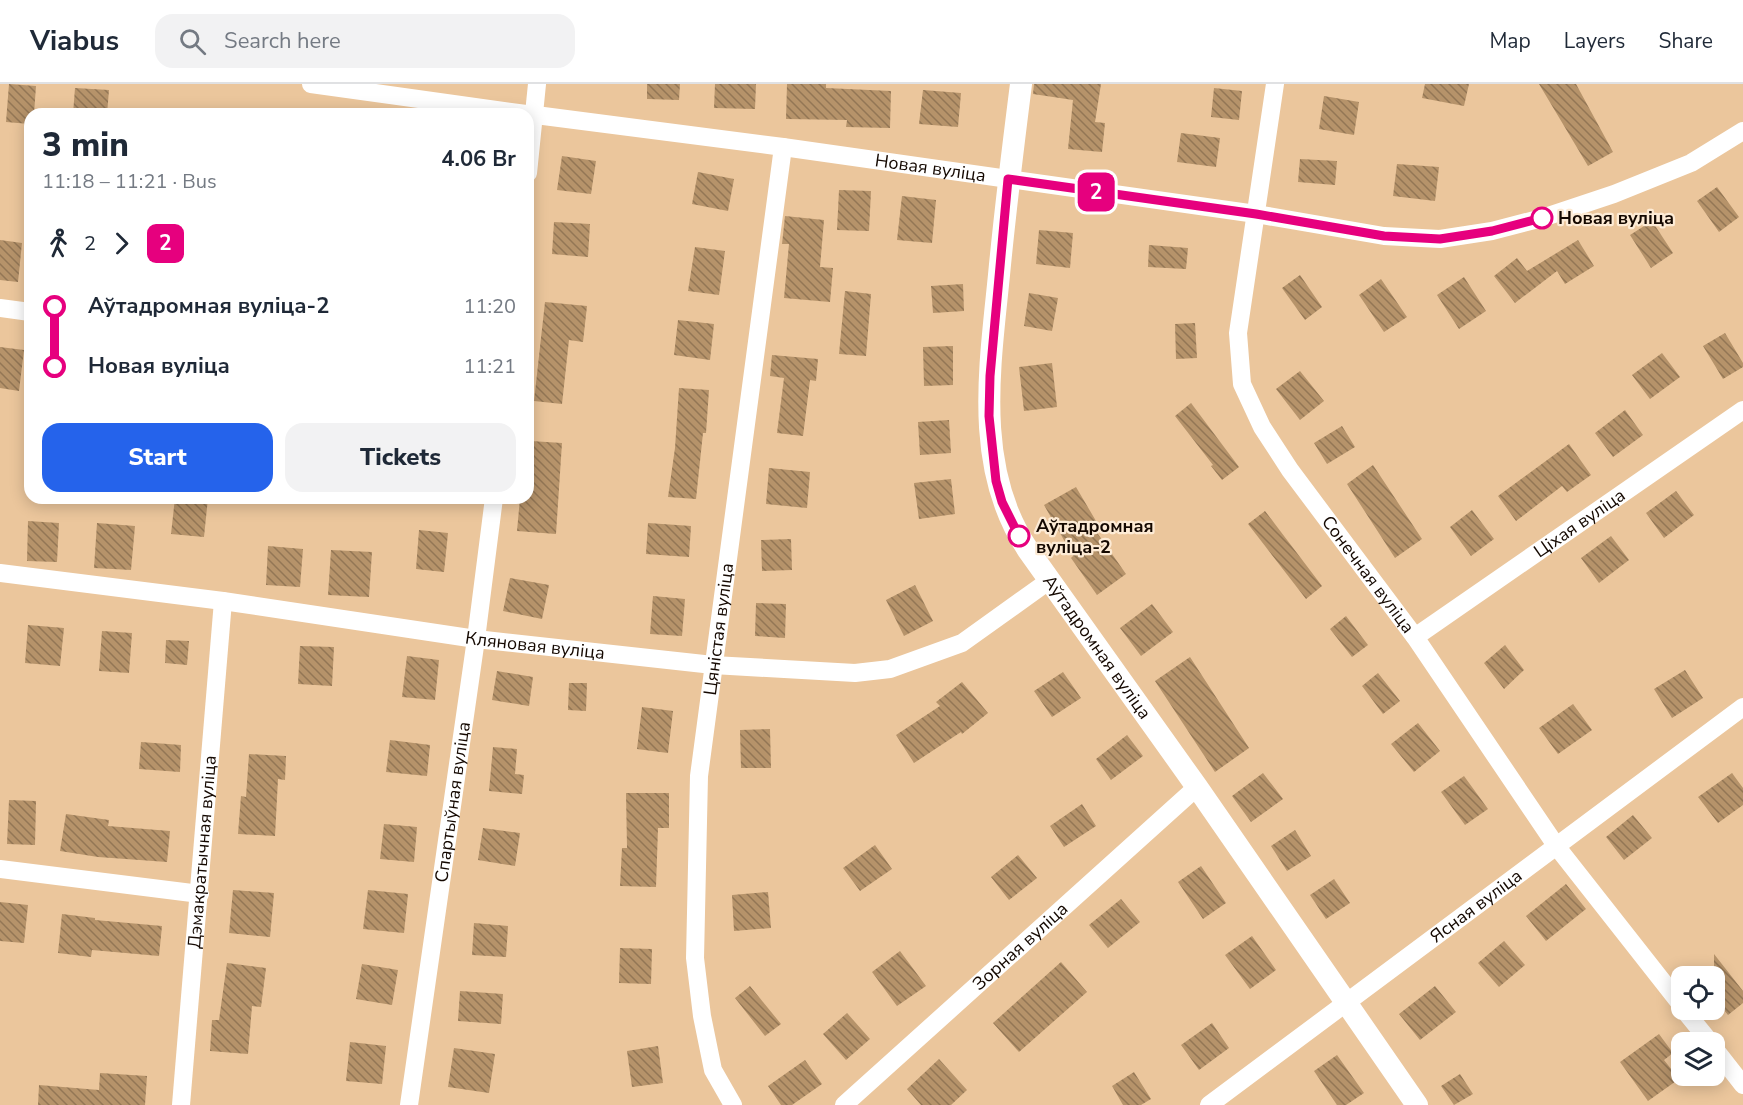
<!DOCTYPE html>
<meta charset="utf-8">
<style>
body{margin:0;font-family:"Nunito Sans",sans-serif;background:#f2f2f3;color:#1f2937;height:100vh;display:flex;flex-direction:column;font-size:22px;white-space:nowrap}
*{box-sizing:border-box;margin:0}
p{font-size:20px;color:#747a83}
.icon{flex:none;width:33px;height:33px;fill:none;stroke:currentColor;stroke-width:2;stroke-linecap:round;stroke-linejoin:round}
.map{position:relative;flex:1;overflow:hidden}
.panel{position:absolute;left:24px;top:24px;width:510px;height:396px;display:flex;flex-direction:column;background:#fff;border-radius:18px;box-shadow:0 3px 15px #0003}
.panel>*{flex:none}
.badge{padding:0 12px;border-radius:9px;font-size:21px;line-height:39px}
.fabs{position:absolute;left:1671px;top:882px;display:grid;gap:12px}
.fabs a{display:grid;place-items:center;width:54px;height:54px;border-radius:12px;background:#fff;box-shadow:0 3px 15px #0003;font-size:30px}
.map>.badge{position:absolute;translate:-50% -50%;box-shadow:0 0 0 3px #fff}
.legs{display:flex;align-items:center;gap:9px;height:66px;padding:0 18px;font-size:20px}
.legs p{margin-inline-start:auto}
.headline{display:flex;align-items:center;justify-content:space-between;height:102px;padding:0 18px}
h1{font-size:33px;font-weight:800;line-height:45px}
.button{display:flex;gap:12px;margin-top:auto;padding:12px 18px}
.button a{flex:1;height:69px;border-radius:18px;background:#2563eb;color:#fff;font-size:24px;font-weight:800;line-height:69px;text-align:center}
.button a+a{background:#f2f2f3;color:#1f2937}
ul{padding:0 18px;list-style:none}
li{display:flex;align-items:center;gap:21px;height:60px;font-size:22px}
li i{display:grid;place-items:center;width:9px;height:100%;margin:0 8px;background:currentColor}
li i::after{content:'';width:15px;height:15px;margin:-8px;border:4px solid;border-radius:50%;background:#fff}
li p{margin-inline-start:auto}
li:first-child i{background:linear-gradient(#0000 50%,currentColor 0)}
li:last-child i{background:linear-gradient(currentColor 50%,#0000 0)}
header{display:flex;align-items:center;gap:36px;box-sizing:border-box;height:84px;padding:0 30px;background:#fff;border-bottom:2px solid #e0e1e3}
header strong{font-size:28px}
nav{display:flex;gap:33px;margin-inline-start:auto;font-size:21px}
.search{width:420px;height:54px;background:#f2f2f3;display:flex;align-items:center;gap:15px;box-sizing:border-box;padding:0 21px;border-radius:18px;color:#747a83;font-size:22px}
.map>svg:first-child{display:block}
.building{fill:url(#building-back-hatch)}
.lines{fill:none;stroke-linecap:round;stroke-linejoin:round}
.minor{stroke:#fff;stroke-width:18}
.tertiary{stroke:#fff;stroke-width:22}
.line-1-casing{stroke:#fff;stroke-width:14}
.line-1{stroke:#e6007e;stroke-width:9}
.stop-1-dot{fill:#fff;stroke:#e6007e;stroke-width:3}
.labels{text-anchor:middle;stroke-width:4.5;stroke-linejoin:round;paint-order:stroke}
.street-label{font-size:18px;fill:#140800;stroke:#fdebd5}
.stop-label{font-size:18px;font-weight:bold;fill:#140800;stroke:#fdebd5;text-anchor:start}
</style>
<header>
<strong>Viabus</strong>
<div class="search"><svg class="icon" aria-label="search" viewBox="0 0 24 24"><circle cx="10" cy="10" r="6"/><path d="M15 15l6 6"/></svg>Search here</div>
<nav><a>Map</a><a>Layers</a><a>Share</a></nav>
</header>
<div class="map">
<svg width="1743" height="1021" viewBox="0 0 1743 1021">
<defs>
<pattern id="building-back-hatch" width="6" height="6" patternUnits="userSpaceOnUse" patternTransform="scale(1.5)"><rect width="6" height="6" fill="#b6936a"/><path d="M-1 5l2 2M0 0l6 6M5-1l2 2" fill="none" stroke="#937655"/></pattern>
</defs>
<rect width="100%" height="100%" fill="#ebc69c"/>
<path class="building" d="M9,0L36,2L34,30H30V40L6,38Z
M647,0H680L679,16L647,15Z
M715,0H756L755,25L714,24Z
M787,0H826V4L891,7L890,44L846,43L847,36L786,35Z
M1034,0H1101L1095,38L1105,39L1102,68L1068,65L1073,16L1033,10Z
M1425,0H1469L1464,22L1422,14Z
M1539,0H1576L1613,68L1588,82Z
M75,4L109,6L107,30H73Z
M1214,4L1242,7L1239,36L1211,33Z
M923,6L961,9L958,43L919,40Z
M1324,12L1359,18L1354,51L1319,45Z
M1181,49L1220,54L1216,83L1177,78Z
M562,72L596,77L591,110L557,106Z
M1300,75L1337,77L1335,101L1298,98Z
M1397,80L1439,83L1435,117L1393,112Z
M698,88L734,95L728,127L692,120Z
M1717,103L1739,133L1719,148L1697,117Z
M839,106L871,107L869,147L837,146Z
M902,112L936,116L932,159L897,156Z
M785,132L824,136L820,183L833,184L830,218L784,214L789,160H782Z
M1652,137L1673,169L1651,184L1630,151Z
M554,138L590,140L588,173L552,170Z
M1039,146L1073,149L1070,184L1036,180Z
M0,156L22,159L18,198L0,196Z
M1578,156L1594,182L1565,200L1557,187L1515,219L1494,192L1517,174L1527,187Z
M1149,161L1188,164L1186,185L1148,183Z
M695,163L725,167L719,211L688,207Z
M1300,191L1322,223L1305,236L1282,204Z
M1464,193L1486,227L1459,245L1437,211Z
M1381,195L1407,233L1384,248L1359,211Z
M963,200L964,227L933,229L931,202Z
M845,207L871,210L866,272L839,270Z
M1029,209L1058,214L1052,247L1024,242Z
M545,218L587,222L583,258L569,256L562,320L534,317Z
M678,236L714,240L710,276L674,271Z
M1195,239L1197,274L1176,275L1175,240Z
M1725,249L1743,279V283L1723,295L1703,262Z
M953,262V301L924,302L923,263Z
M0,263L24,266L19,307L0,304Z
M1662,269L1680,293L1650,315L1632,291Z
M772,271L818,275L816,297L810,296L803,352L777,349L784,294L770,292Z
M1052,279L1057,323L1024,327L1019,283Z
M1300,287L1324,317L1300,336L1276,305Z
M679,304L709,306L706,349H703L696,415L668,413L675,364Z
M1191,319L1239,383L1222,396L1211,382L1213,381L1175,332Z
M1625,326L1643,351L1613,373L1595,349Z
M949,336L951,369L920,371L918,338Z
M1342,342L1355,363L1327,380L1314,359Z
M531,357L562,359L556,450L517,447L520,414H528Z
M1569,360L1591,391L1567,408L1562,402L1516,437L1498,412Z
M1373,381L1422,455L1395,474L1347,400Z
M769,384L810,388L807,424L766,420Z
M951,395L955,430L919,435L914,399Z
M1076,403L1096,437L1091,440L1126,490L1097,511L1071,474L1073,472L1044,421Z
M1676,407L1694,431L1664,454L1646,429Z
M175,414H208L204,453L171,450Z
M1472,426L1494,455L1471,472L1450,443Z
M1265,427L1322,502L1306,515L1248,440Z
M28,437L59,439L57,478L27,477Z
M97,439L135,442L131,486L94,484Z
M648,439L691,442L689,473L646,470Z
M419,446L448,449L444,488L416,485Z
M1611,452L1629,476L1599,499L1581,474Z
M791,455L792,486L762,487L761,456Z
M268,462L303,465L300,503L266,501Z
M331,466L372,468L369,513L328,511Z
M510,494L549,501L542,535L503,527Z
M915,501L933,537L904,552L886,516Z
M653,512L685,515L682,552L650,550Z
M756,519L786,520L785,554L755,552Z
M1152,520L1173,548L1141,572L1120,544Z
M1346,532L1368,561L1352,573L1330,545Z
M28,541L64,544L60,582L25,579Z
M102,547L132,549L129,589L99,587Z
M166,556L189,557L187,581L165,579Z
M1505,561L1524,586L1504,605L1484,579Z
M300,562L334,563L332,602L298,600Z
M407,572L439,576L435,616L402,613Z
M1190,573L1249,664L1215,688L1155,597Z
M1685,586L1703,614L1672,634L1654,605Z
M497,587L533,593L529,622L492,616Z
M1063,588L1081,614L1052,633L1034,607Z
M1378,589L1400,617L1383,630L1362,602Z
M962,598L988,629L962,650L961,648L914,679L896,651L940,622L936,618Z
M569,599H587L586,627L568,626Z
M1573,620L1592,646L1558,670L1539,644Z
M642,623L673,627L668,669L637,665Z
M1418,639L1440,667L1414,688L1391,660Z
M770,645L771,684H741L740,646Z
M1127,651L1143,672L1111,696L1096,675Z
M390,656L430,661L427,692L386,688Z
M141,658L181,661L180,688L139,685Z
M493,663L517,665L515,690L524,691L522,710L489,707Z
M249,670L286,672L285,696L278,695L275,752L238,750L241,712L246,713Z
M1263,689L1283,715L1251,738L1232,712Z
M1732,689L1743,704V721L1718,739L1698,713Z
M1464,692L1488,725L1465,741L1441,708Z
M626,709H669V744H658L656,803L620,802L622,764H627Z
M9,716L36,717L35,761L7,760Z
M1082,720L1096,742L1064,763L1050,742Z
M66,730L109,736L108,742L170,747L167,778L98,773L60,767Z
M1633,731L1652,754L1624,776L1606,753Z
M384,740L417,743L414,778L380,775Z
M483,744L520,749L515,782L478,776Z
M1295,746L1311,772L1287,787L1271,762Z
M875,761L892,785L860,807L843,784Z
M1018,771L1037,794L1009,816L991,793Z
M1201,782L1226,819L1203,835L1178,798Z
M1334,795L1350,819L1326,835L1310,811Z
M1566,800L1586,825L1546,857L1526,832Z
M233,806L274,809L270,853L229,849Z
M368,806L408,810L404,849L363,845Z
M768,808L771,844L734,847L732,811Z
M1121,815L1140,838L1108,864L1089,841Z
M0,818L28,821L24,859L0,857Z
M62,830L95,834V836L162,842L159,872L92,866L91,873L58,869Z
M474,839L508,842L506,873L472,871Z
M1252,852L1276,886L1250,905L1225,871Z
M1504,857L1525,881L1499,903L1478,879Z
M620,864L652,865L651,900L619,899Z
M900,867L926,902L897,922L872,888Z
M1714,870L1743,907V919L1728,931L1714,914Z
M1061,878L1087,908L1019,968L993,939Z
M227,879L266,884L261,923L252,922L248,970L210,967L212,936H219Z
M362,880L398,886L392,921L356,915Z
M750,902L781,940L765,952L735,914Z
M1435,902L1456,928L1420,956L1399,930Z
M460,907L503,910L501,940L458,937Z
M847,929L870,955L846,976L823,950Z
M1212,939L1229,964L1199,986L1181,961Z
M1659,950L1673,969L1664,976L1679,995L1648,1017L1620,978Z
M350,958L386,962L382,1000L346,997Z
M658,962L663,999L632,1003L627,967Z
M454,964L495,970L489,1009L448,1003Z
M1337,971L1364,1009L1346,1021H1337L1314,987Z
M939,975L967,1006L951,1021H921L907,1005Z
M805,976L822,1000L792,1021H781L768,1002Z
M1134,988L1151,1015L1141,1021H1123L1112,1002Z
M100,989L147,992L145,1021H38L39,1001L99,1006Z
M1460,990L1473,1010L1454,1021L1441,1002Z"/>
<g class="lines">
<g class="minor">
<path d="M311,0L526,30"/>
<path id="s1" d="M1275,0L1238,249L1242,300L1262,343L1290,386L1415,553L1557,763L1682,922"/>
<path id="s2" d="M528,30L783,63L1256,130L1384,152L1440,155L1492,147L1542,134L1614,110L1691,79L1743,47"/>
<path d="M528,89L537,0"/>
<path d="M0,224L30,228"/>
<path id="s3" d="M0,489L223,517L476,555L713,581L855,589L890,585L962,559L1050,496"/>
<path id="s4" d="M1415,553L1743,326"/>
<path d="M0,785L200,810"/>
<path d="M1684,926L1710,958"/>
<path d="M1714,964L1743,1001"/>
<path id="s5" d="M181,1021L223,517"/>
<path id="s6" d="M409,1021L476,555L494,414"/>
<path id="s7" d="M733,1021L713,986L702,932L695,874L699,692L783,63"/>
<path id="s8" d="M844,1021L1197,703"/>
<path id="s9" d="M1209,1021L1743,623"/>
</g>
<path class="tertiary" id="s10" d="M1021,0C1013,63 1005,127 999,191C990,282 973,384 1028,466L1197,703L1417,1021"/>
</g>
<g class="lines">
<defs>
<path id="line-1" d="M1019,452L1002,418L996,397L989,332L990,292L1008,95L1256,130L1384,152L1440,155L1492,147L1542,134"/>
</defs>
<use href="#line-1" class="line-1-casing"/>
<use href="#line-1" class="line-1"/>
</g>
<g class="stop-1-dot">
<circle cx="1542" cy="134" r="10"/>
<circle cx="1019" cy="452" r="10"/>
</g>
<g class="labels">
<g class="street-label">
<text dy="6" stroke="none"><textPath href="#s2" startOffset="406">Новая вуліца</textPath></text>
<text dy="6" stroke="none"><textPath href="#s4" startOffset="200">Ціхая вуліца</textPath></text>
<text dy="6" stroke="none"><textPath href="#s1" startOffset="532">Сонечная вуліца</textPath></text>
<text dy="6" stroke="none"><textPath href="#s7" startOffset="484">Цяністая вуліца</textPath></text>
<text dy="6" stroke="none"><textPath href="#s3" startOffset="540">Кляновая вуліца</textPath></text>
<text dy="6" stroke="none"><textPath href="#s10" startOffset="594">Аўтадромная вуліца</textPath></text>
<text dy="6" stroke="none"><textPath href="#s6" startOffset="306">Спартыўная вуліца</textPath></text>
<text dy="6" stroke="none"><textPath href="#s5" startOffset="254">Дэмакратычная вуліца</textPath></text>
<text dy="6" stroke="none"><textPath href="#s9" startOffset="333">Ясная вуліца</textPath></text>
<text dy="6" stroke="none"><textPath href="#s8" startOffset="237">Зорная вуліца</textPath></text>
</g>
<g class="stop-label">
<text x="1558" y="140">Новая вуліца</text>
<text x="1036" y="448">Аўтадромная<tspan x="1036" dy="21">вуліца-2</tspan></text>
</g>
</g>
</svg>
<div class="fabs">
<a><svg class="icon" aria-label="locate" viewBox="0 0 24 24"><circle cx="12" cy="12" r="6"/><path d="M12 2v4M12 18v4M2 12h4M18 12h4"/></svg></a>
<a><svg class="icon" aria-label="layers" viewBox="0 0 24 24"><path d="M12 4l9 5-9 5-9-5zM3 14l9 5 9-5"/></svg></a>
</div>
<b class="badge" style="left:1096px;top:108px;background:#e6007e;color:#fff">2</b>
<section class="panel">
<div class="headline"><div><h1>3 min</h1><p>11:18 – 11:21 · Bus</p></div><b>4.06 Br</b></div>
<div class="legs"><svg class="icon" aria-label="walk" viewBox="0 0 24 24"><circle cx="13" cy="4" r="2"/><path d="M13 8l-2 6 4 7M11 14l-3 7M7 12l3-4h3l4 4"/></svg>2<svg class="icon" aria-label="forward" viewBox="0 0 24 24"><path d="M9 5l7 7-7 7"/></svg><b class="badge" style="background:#e6007e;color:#fff">2</b></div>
<ul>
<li><i style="color:#e6007e"></i><b>Аўтадромная вуліца-2</b><p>11:20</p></li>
<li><i style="color:#e6007e"></i><b>Новая вуліца</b><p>11:21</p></li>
</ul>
<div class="button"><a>Start</a><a>Tickets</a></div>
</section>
</div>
